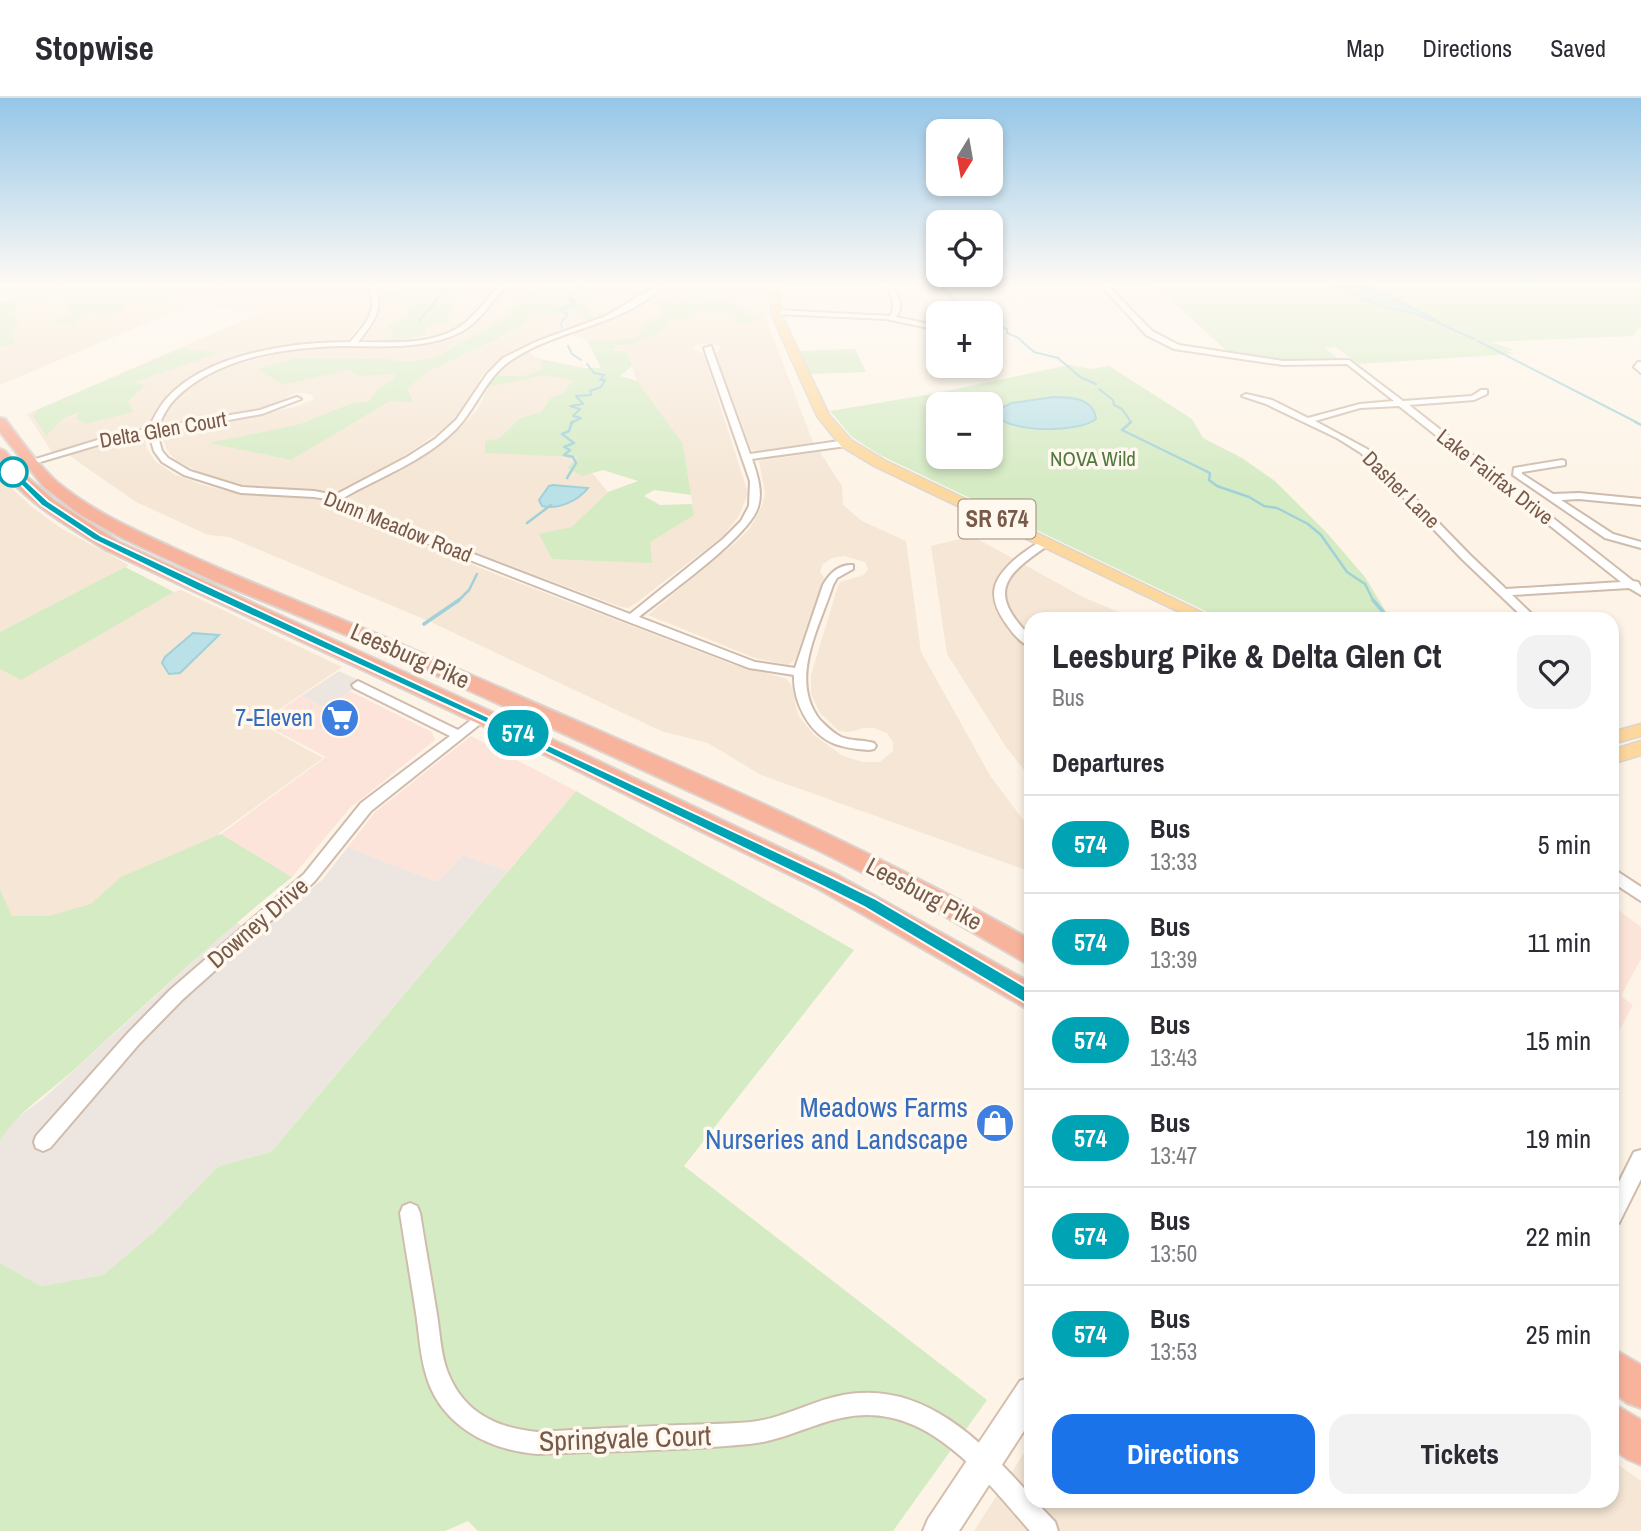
<!DOCTYPE html>
<meta charset="utf-8">
<style>
body{margin:0;font-family:"Archivo Narrow",sans-serif;background:#f2f2f3;color:#2b2b33;height:100vh;display:flex;flex-direction:column;font-size:26px;white-space:nowrap}
*{box-sizing:border-box;margin:0}
p{font-size:23px;color:#7c7c81}
.icon{flex:none;width:38px;height:38px;fill:none;stroke:currentColor;stroke-width:2;stroke-linecap:round;stroke-linejoin:round}
.map{position:relative;flex:1;overflow:hidden}
.side{position:absolute;left:1024px;top:514px;width:595px;height:896px;display:flex;flex-direction:column;background:#fff;border-radius:21px;box-shadow:0 4px 10px #0003}
.side>*{flex:none}
.badge{padding:0 14px;border-radius:23px;font-size:24px;line-height:46px}
.needle{width:46px;rotate:191deg}
.tools{position:absolute;left:926px;top:21px;display:grid;gap:14px}
.tools a{display:grid;place-items:center;width:77px;height:77px;border-radius:14px;background:#fff;box-shadow:0 4px 10px #0003;font-size:35px}
.map>.badge{position:absolute;translate:-50% -50%;box-shadow:0 0 0 4px #fff}
h2{padding:0 28px;font-size:26px;line-height:63px}
.round{display:grid;place-items:center;flex:none;width:74px;height:74px;border-radius:21px;background:#f2f2f3}
.headline{display:flex;align-items:center;justify-content:space-between;height:119px;padding:0 28px}
h1{font-size:33px;font-weight:700;line-height:52px}
.primary-button{display:flex;gap:14px;margin-top:auto;padding:14px 28px}
.primary-button a{flex:1;height:80px;border-radius:21px;background:#1a73e8;color:#fff;font-size:28px;font-weight:700;line-height:80px;text-align:center}
.primary-button a+a{background:#f2f2f3;color:#2b2b33}
ul{padding:0;list-style:none}
li{display:flex;align-items:center;gap:21px;height:98px;padding:0 28px;border-top:2px solid #e1e1e2}
li div{flex:1}
li b{display:block;font-size:26px}
li em{font-style:normal}
li .badge{min-width:77px;font-weight:700;text-align:center}
header{display:flex;align-items:center;gap:42px;box-sizing:border-box;height:98px;padding:0 35px;background:#fff;border-bottom:2px solid #e1e1e2}
header strong{font-size:33px}
nav{display:flex;gap:38px;margin-inline-start:auto;font-size:24px}
.map>svg:first-child{display:block}
.residential{fill:#f5e6d5}
.commercial{fill:#fde4da}
.industrial{fill:#ede6e0}
.green{fill:#d5ebc4;fill-rule:evenodd}
.water{fill:#bae1e7;stroke:#a0d1d9;stroke-width:2}
.lines{fill:none;stroke-linecap:round;stroke-linejoin:round}
.stream-far2{stroke:#a0d1d9;stroke-width:2}
.stream-far1{stroke:#a0d1d9;stroke-width:2.5}
.stream{stroke:#a0d1d9;stroke-width:3.5}
.street-casing{stroke:#cfbcac;stroke-width:4}
.secondary-casing{stroke:#d5beac;stroke-width:4}
.primary-casing{stroke:#dcd4d0;stroke-width:3}
.highway-casing{stroke:#dcd4d0;stroke-width:4}
.street{fill:#fff;fill-rule:evenodd}
.secondary{fill:#fff;fill-rule:evenodd}
.primary{fill:#fcd89e;fill-rule:evenodd}
.highway{fill:#f8b39d;fill-rule:evenodd}
.line{fill:#00a3b4;stroke:#fff;stroke-width:2}
.stop-dot{fill:#fff;stroke:#00a3b4;stroke-width:3.5}
.labels{text-anchor:middle;stroke-width:7;stroke-linejoin:round;paint-order:stroke}
.far-street-label{font-size:21px;fill:#785a4a;stroke:#fff8ee}
.far-park-label{font-size:21px;fill:#51783f;stroke:#fff8ee}
.shield{fill:#fff8ee;stroke:#a0897b;stroke-width:2}
.shield-label{font-size:23px;font-weight:bold;fill:#785a4a}
.street-label{font-size:24px;fill:#785a4a;stroke:#fff8ee}
.shop-label{font-size:24px;fill:#366cbe;stroke:#fff8ee;text-anchor:end}
.near-shop-label{font-size:28px;fill:#366cbe;stroke:#fff8ee;text-anchor:end}
.near-street-label{font-size:28px;fill:#785a4a;stroke:#fff8ee}
</style>
<header>
<strong>Stopwise</strong>
<nav><a>Map</a><a>Directions</a><a>Saved</a></nav>
</header>
<div class="map">
<svg width="1641" height="1433" viewBox="0 0 1641 1433">
<rect width="100%" height="100%" fill="#fdf4e7"/>
<path class="residential" d="M24,188H64L56,190L144,202L177,188H211L219,192L235,188H365L372,199L371,214L348,242L289,250L234,263L186,284L172,294L162,303L149,329L144,331L52,354L27,316L260,215L192,206L0,287V249L16,244L11,234L13,216Z
M375,188H409L411,201L408,220L412,230L403,244L359,242L380,213L382,200Z
M467,188L497,189L461,228L431,240L426,238L427,230L454,198Z
M511,188H541L523,199L500,223L436,259L407,264L387,261L295,260L259,271L282,287L348,272L395,276L393,281L376,293L369,303L352,305L300,326L211,345L291,362L407,291L427,274L504,238L584,188H655L620,211L528,247L497,263L482,277L467,308L452,325L388,369L336,394L243,387L201,375L177,363L168,354L161,337L169,333L295,309L314,301L312,297L305,295H295L266,310L160,329L176,300L210,277L235,267L289,253L342,248L414,247L452,238L473,227L506,190Z
M666,188H768L767,223L814,347L760,354L751,351L716,256L721,248L705,245L696,247L693,250L704,257L748,395L739,418L722,439L636,505L628,510L621,509L377,417L348,399L412,363L453,336L477,312L494,278L505,266L526,253L574,281L562,296L552,299L541,314L520,320L500,341L579,359L608,394L573,429L694,417L683,346L637,283L627,255L571,237L615,219Z
M139,339L145,340L147,351L156,364L174,376L200,386L232,394L309,400L332,405L355,420L498,477L731,566L785,580L791,586L798,617L814,637L843,658L863,664H880L893,653V644L887,635L874,630H863L850,634L839,633L820,615L811,596V577L837,491L840,484L864,477L868,471L865,464L844,458L832,460L823,466L820,474L824,480L795,562L788,567L755,560L648,517L735,445L750,430L762,408L765,395L759,363L820,354L842,388L843,407L862,423L906,443L921,554L991,679L1031,732V774L761,677L708,645L661,633L433,525L229,439L208,437L136,404L67,356Z
M0,383L6,385L32,409L62,431L129,467L0,534Z
M972,438L1083,499L1135,521L1031,522V681L1006,649L947,556L931,448Z
M181,492L342,569L259,625L323,660L218,736L289,780L0,1017V571L21,581L174,494Z
M1031,1344V1404H1612V1362L1641,1383V1433H974Z"/>
<path class="commercial" d="M350,593L432,634L435,642L350,710L292,779L221,736L326,659L262,625L301,598L325,610Z
M471,638L576,693L508,773L463,757L437,784L348,749L375,714Z
M1612,807L1641,829V861L1621,898L1633,907L1612,946Z"/>
<path class="industrial" d="M339,573L363,584L325,610L301,598Z
M348,749L437,784L463,757L508,773L271,1054L219,1068L153,1135L103,1177L41,1188L0,1165V1043L11,1025L45,999L236,824L255,837L322,782Z"/>
<path class="green" d="M0,188L55,190L211,188L168,195L169,203C150,202 128,200 115,217L98,219L101,212L79,221L77,228L50,225L70,217L63,198L20,203L14,216L18,229L11,234L16,245L0,249V205L10,202V199H0Z
M398,188H466L454,198L456,207L447,218L450,223L427,230L426,238L391,243L394,236L388,228L407,220L411,201L389,202L383,198L404,193Z
M541,188H598L585,203L589,216L602,217L587,222L571,214L550,219L539,216L504,238L427,274L407,291L413,304L390,303L291,362L209,345L300,326L352,305L369,303L376,293L393,281L395,276L359,278L348,272L282,287L258,271L295,260L387,261L407,264L436,259L500,223L523,199Z
M1156,188H1641V228L1633,238L1490,244L1515,252L1508,253L1513,256L1358,266L1336,249L1325,250L1337,260L1336,262L1287,263L1229,255Z
M693,197L729,203L763,223L738,225L726,216L696,214L693,221L670,224C658,240 636,247 617,247L613,252L627,254L632,268L620,278L637,283L683,346L691,397L654,392L644,398L660,407L692,406L694,417L650,444L652,465L552,461L539,436L572,429L608,394L638,383L603,372L582,378L567,370L578,359L485,355V343L499,341L520,320L541,314L552,299L562,296L573,282L545,277L488,289L494,278H525L543,271L540,261L584,270H601L587,242C604,240 620,243 637,239L646,225L663,217L656,205L662,201L679,206Z
M182,250L220,255L134,284L145,288L128,303L133,314L85,326L76,321L79,314L64,320L46,338L33,318L39,311Z
M855,251L866,274L808,276L797,253Z
M1070,267L1090,271L1109,268L1192,321L1203,340L1242,360L1275,383L1327,435L1365,479L1388,517L1394,521H1222L880,357L852,339L830,313L932,296ZM938,306H990V359H938Z
M125,469L174,494L21,582L0,571V534Z
M576,693L854,852L684,1068L987,1302L893,1433H478L468,1423L445,1433H0V1165L41,1188L103,1177L153,1135L219,1068L271,1054Z
M221,736L292,779C217,839 147,905 76,970C51,993 17,1014 0,1043V792L12,818H49L91,806L121,779Z"/>
<path class="water" d="M1333,188H1370L1438,223C1428,224 1421,217 1412,215C1380,210 1362,200 1333,188Z
M1053,299C1071,299 1094,300 1096,321C1078,335 1013,335 996,318L999,311L1012,305Z
M553,387L588,390C578,403 558,412 542,408L539,402L549,388Z
M193,535L219,537L180,575L169,576L162,565L165,559Z"/>
<g class="lines">
<path class="stream-far2" d="M941,188L962,210L978,215
M990,221L998,223L1001,229L1007,231V235L1017,239L1034,254L1058,260L1080,279L1096,286
M419,223L446,191L445,188
M1434,223L1474,241
M562,230L561,225L568,216L560,212L575,206L572,204L575,202L569,201L582,190L576,189L578,188
M1478,243L1638,325
M568,248L572,256L581,262
M1099,291L1113,302L1114,307L1122,311L1131,324L1129,325
M571,325L581,320L573,318L580,311L570,308L583,306L576,298L591,297L590,293L601,289L605,282H600L604,277L594,275L587,266"/>
<path class="stream-far1" d="M1131,324L1122,332L1210,375L1209,382L1217,388L1249,399L1264,408L1277,410L1308,426L1321,437L1347,474L1365,486L1374,504
M1635,324L1641,327
M567,380L576,365L573,359L564,357L570,352L564,349L574,345L562,336L569,333L572,324
M527,425L551,407
M457,504L469,492L477,476"/>
<path class="stream" d="M1373,502L1390,522
M424,526L459,502"/>
<defs>
<path id="street" d="M368,188H374C386,210 372,226 358,244C393,244 436,248 465,225C478,214 488,200 499,188H505C492,204 479,224 461,234C425,252 383,248 344,248C288,249 215,259 174,302C167,309 162,320 158,329L260,312L297,299L301,301L262,316L157,335L162,353L168,360L190,373L242,389L314,393L335,397L407,359L435,341L456,322L487,276L503,260L538,243L606,218L656,188H663C622,229 557,230 510,263C484,281 476,313 453,334C422,364 380,379 343,400L358,410L419,435L630,516L723,441L741,423L749,408L750,383L704,250L711,248L750,356L846,342L850,345L846,348L752,361C757,376 763,393 758,409C749,439 666,497 639,519L755,564L795,570L823,487C829,476 839,466 853,467V471L837,480L833,487C820,528 788,582 820,622C826,628 833,635 841,639C851,643 863,642 874,645L876,648L874,651L869,652C858,651 846,650 835,646C809,636 793,604 794,577L749,570L626,523L411,439L352,414L333,402L314,399L241,395L184,377L162,364L154,353L149,336L118,341L30,367L26,364L114,337L148,331C154,320 159,308 168,299C209,255 293,244 350,244C365,227 380,211 368,188Z
M884,188H892C899,199 904,208 896,219L938,228V232L886,221L776,216L773,214L776,212L890,218C896,208 893,195 884,188Z
M1102,188H1108L1152,233L1179,247L1283,263L1349,262L1403,303L1472,298L1481,292H1487V296L1474,302L1409,307L1633,483L1638,484L1641,489V497L1629,490L1512,497L1538,522H1526L1462,461L1361,355L1337,340L1266,306L1242,298L1246,296L1272,302L1308,320L1360,306L1394,303L1347,266L1283,267L1174,251L1146,237ZM1399,308L1621,484L1506,491L1470,457L1367,351L1315,323L1360,310Z
M1638,264H1641V275L1634,269Z
M1562,362L1565,363V367L1522,374V376L1553,396L1579,395L1641,401V407L1579,401L1561,402L1613,436L1641,444V450L1605,440L1513,377L1514,370Z
M1046,441L1050,442V446C1004,477 986,494 1031,539V549C1022,546 1013,536 1007,527C986,498 991,481 1019,458C1027,452 1036,445 1046,441Z
M358,583L458,632L479,616H487L489,619L371,713L314,784L182,902L139,946L50,1050L43,1053L36,1050L34,1044L36,1038L127,936L170,892L304,776L361,705L450,638L354,590L352,587Z
M1612,770L1641,789V803L1612,784Z
M1641,1052V1081L1619,1125L1612,1128V1098L1634,1054Z
M410,1105L417,1108L420,1115C425,1147 431,1179 436,1211C440,1231 440,1256 448,1275C464,1315 497,1330 537,1334C585,1331 633,1329 681,1327C704,1326 728,1326 751,1324C785,1320 811,1303 843,1297C923,1282 982,1343 1031,1398V1404H1036L1055,1424L1058,1433H1030C981,1377 925,1301 841,1320C809,1327 782,1343 749,1346C679,1353 607,1353 537,1356C487,1352 438,1326 425,1273C420,1255 419,1234 416,1215C411,1182 405,1148 400,1115L403,1108Z"/>
<path id="secondary" d="M30,360L34,361V367L0,377V369Z
M1031,1279V1322L959,1433H923L928,1421L1020,1283Z"/>
<path id="primary" d="M768,188H778L782,218L829,317L851,342L884,362L1218,522H1196L874,368L841,348L817,318L772,218Z
M1641,626V638L1612,646V634Z
M1641,643V657L1612,666V652Z"/>
<path id="highway" d="M0,320L5,321C21,342 37,366 57,384C93,414 136,433 178,452C256,488 336,518 414,552C622,644 833,729 1031,842V868L919,803L820,753L361,543L214,483L122,440L79,416L44,389L0,334Z
M0,351L5,353L27,379L55,403L119,444L575,652L837,777L1031,885V913L819,791L558,663L106,452C77,434 16,399 1,367C0,363 0,356 0,351Z
M1612,1250L1641,1267V1310L1627,1305L1612,1293Z
M1612,1305L1641,1322V1367L1627,1361L1612,1350Z"/>
</defs>
<use href="#street" class="street-casing"/>
<use href="#secondary" class="secondary-casing"/>
<use href="#primary" class="primary-casing"/>
<use href="#highway" class="highway-casing"/>
<use href="#street" class="street"/>
<use href="#secondary" class="secondary"/>
<use href="#primary" class="primary"/>
<use href="#highway" class="highway"/>
</g>
<linearGradient id="sky" x2="0" y2="1"><stop stop-color="#95c6e8"/><stop offset="0.48" stop-color="#fefaf4"/><stop offset="1" stop-color="#fefaf4" stop-opacity="0"/></linearGradient>
<rect width="1641" height="388" fill="url(#sky)"/>
<path class="line" d="M9,367L48,403L101,438L833,780L874,800L1036,895L1039,900L1036,905H1025L864,809L822,788L501,632L196,492L94,442L41,407L6,372L5,370Z"/>
<defs>
<symbol id="supermarket-disc" viewBox="-11 -11 22 22"><circle r="9.5" fill="#3f7fe0" stroke="#fff8ee"/><path d="M-6-5.5h2.5l.6 2H6L4.5 2H-2.5L-4.4-4H-6ZM-1.5 3.2a1.3 1.3 0 1 0 .1 0ZM3 3.2a1.3 1.3 0 1 0 .1 0Z" fill="#fff"/></symbol>
<symbol id="shop-disc" viewBox="-11 -11 22 22"><circle r="9.5" fill="#3f7fe0" stroke="#fff8ee"/><path d="M-5-2.5h2.3a2.7 3.5 0 0 1 5.4 0H5L5.5 6h-11ZM-1.5-2.5h3a1.5 2.3 0 0 0-3 0Z" fill="#fff"/></symbol>
</defs>
<g fill-rule="evenodd">
<use href="#supermarket-disc" x="318" y="598" width="44" height="44"/>
<use href="#shop-disc" x="973" y="1003" width="44" height="44"/>
</g>
<circle class="stop-dot" cx="13" cy="374" r="14"/>
<g class="labels">
<g class="far-street-label">
<text transform="translate(163 332) rotate(-10)" y="7">Delta Glen Court</text>
<text transform="translate(1495 379) rotate(38)" y="7">Lake Fairfax Drive</text>
<text transform="translate(1401 392) rotate(45)" y="7">Dasher Lane</text>
<text transform="translate(398 429) rotate(22)" y="7">Dunn Meadow Road</text>
</g>
<g class="far-park-label">
<text x="1093" y="368">NOVA Wild</text>
</g>
<rect class="shield" x="958.5" y="401.5" width="77" height="39" rx="5"/>
<g class="shield-label">
<text x="997" y="429">SR 674</text>
</g>
<g class="street-label">
<text transform="translate(410 558) rotate(24)" y="8">Leesburg Pike</text>
<text transform="translate(924 796) rotate(28)" y="8">Leesburg Pike</text>
<text transform="translate(258 825) rotate(-41)" y="8">Downey Drive</text>
</g>
<g class="shop-label">
<text x="313" y="628">7-Eleven</text>
</g>
<g class="near-shop-label">
<text x="968" y="1019">Meadows Farms<tspan x="968" dy="32">Nurseries and Landscape</tspan></text>
</g>
<g class="near-street-label">
<text transform="translate(625 1340) rotate(-2)" y="10">Springvale Court</text>
</g>
</g>
</svg>
<div class="tools">
<a><svg class="needle" viewBox="-14 -14 28 28"><path d="M0-13l5 13h-10z" fill="#e53935"/><path d="M0 13l5-13h-10z" fill="#7c7c81"/></svg></a>
<a><svg class="icon" aria-label="locate" viewBox="0 0 24 24"><circle cx="12" cy="12" r="6"/><path d="M12 2v4M12 18v4M2 12h4M18 12h4"/></svg></a>
<a>+</a>
<a>−</a>
</div>
<b class="badge" style="left:518px;top:635px;background:#00a3b4;color:#fff">574</b>
<section class="side">
<div class="headline"><div><h1>Leesburg Pike &amp; Delta Glen Ct</h1><p>Bus</p></div><a class="round"><svg class="icon" aria-label="heart" viewBox="0 0 24 24"><path d="M12 20l-8-8c-3-5 5-10 8-4 3-6 11-1 8 4z"/></svg></a></div>
<h2>Departures</h2>
<ul>
<li><span class="badge" style="background:#00a3b4;color:#fff">574</span><div><b>Bus</b><p>13:33</p></div><em>5 min</em></li>
<li><span class="badge" style="background:#00a3b4;color:#fff">574</span><div><b>Bus</b><p>13:39</p></div><em>11 min</em></li>
<li><span class="badge" style="background:#00a3b4;color:#fff">574</span><div><b>Bus</b><p>13:43</p></div><em>15 min</em></li>
<li><span class="badge" style="background:#00a3b4;color:#fff">574</span><div><b>Bus</b><p>13:47</p></div><em>19 min</em></li>
<li><span class="badge" style="background:#00a3b4;color:#fff">574</span><div><b>Bus</b><p>13:50</p></div><em>22 min</em></li>
<li><span class="badge" style="background:#00a3b4;color:#fff">574</span><div><b>Bus</b><p>13:53</p></div><em>25 min</em></li>
</ul>
<div class="primary-button"><a>Directions</a><a>Tickets</a></div>
</section>
</div>
